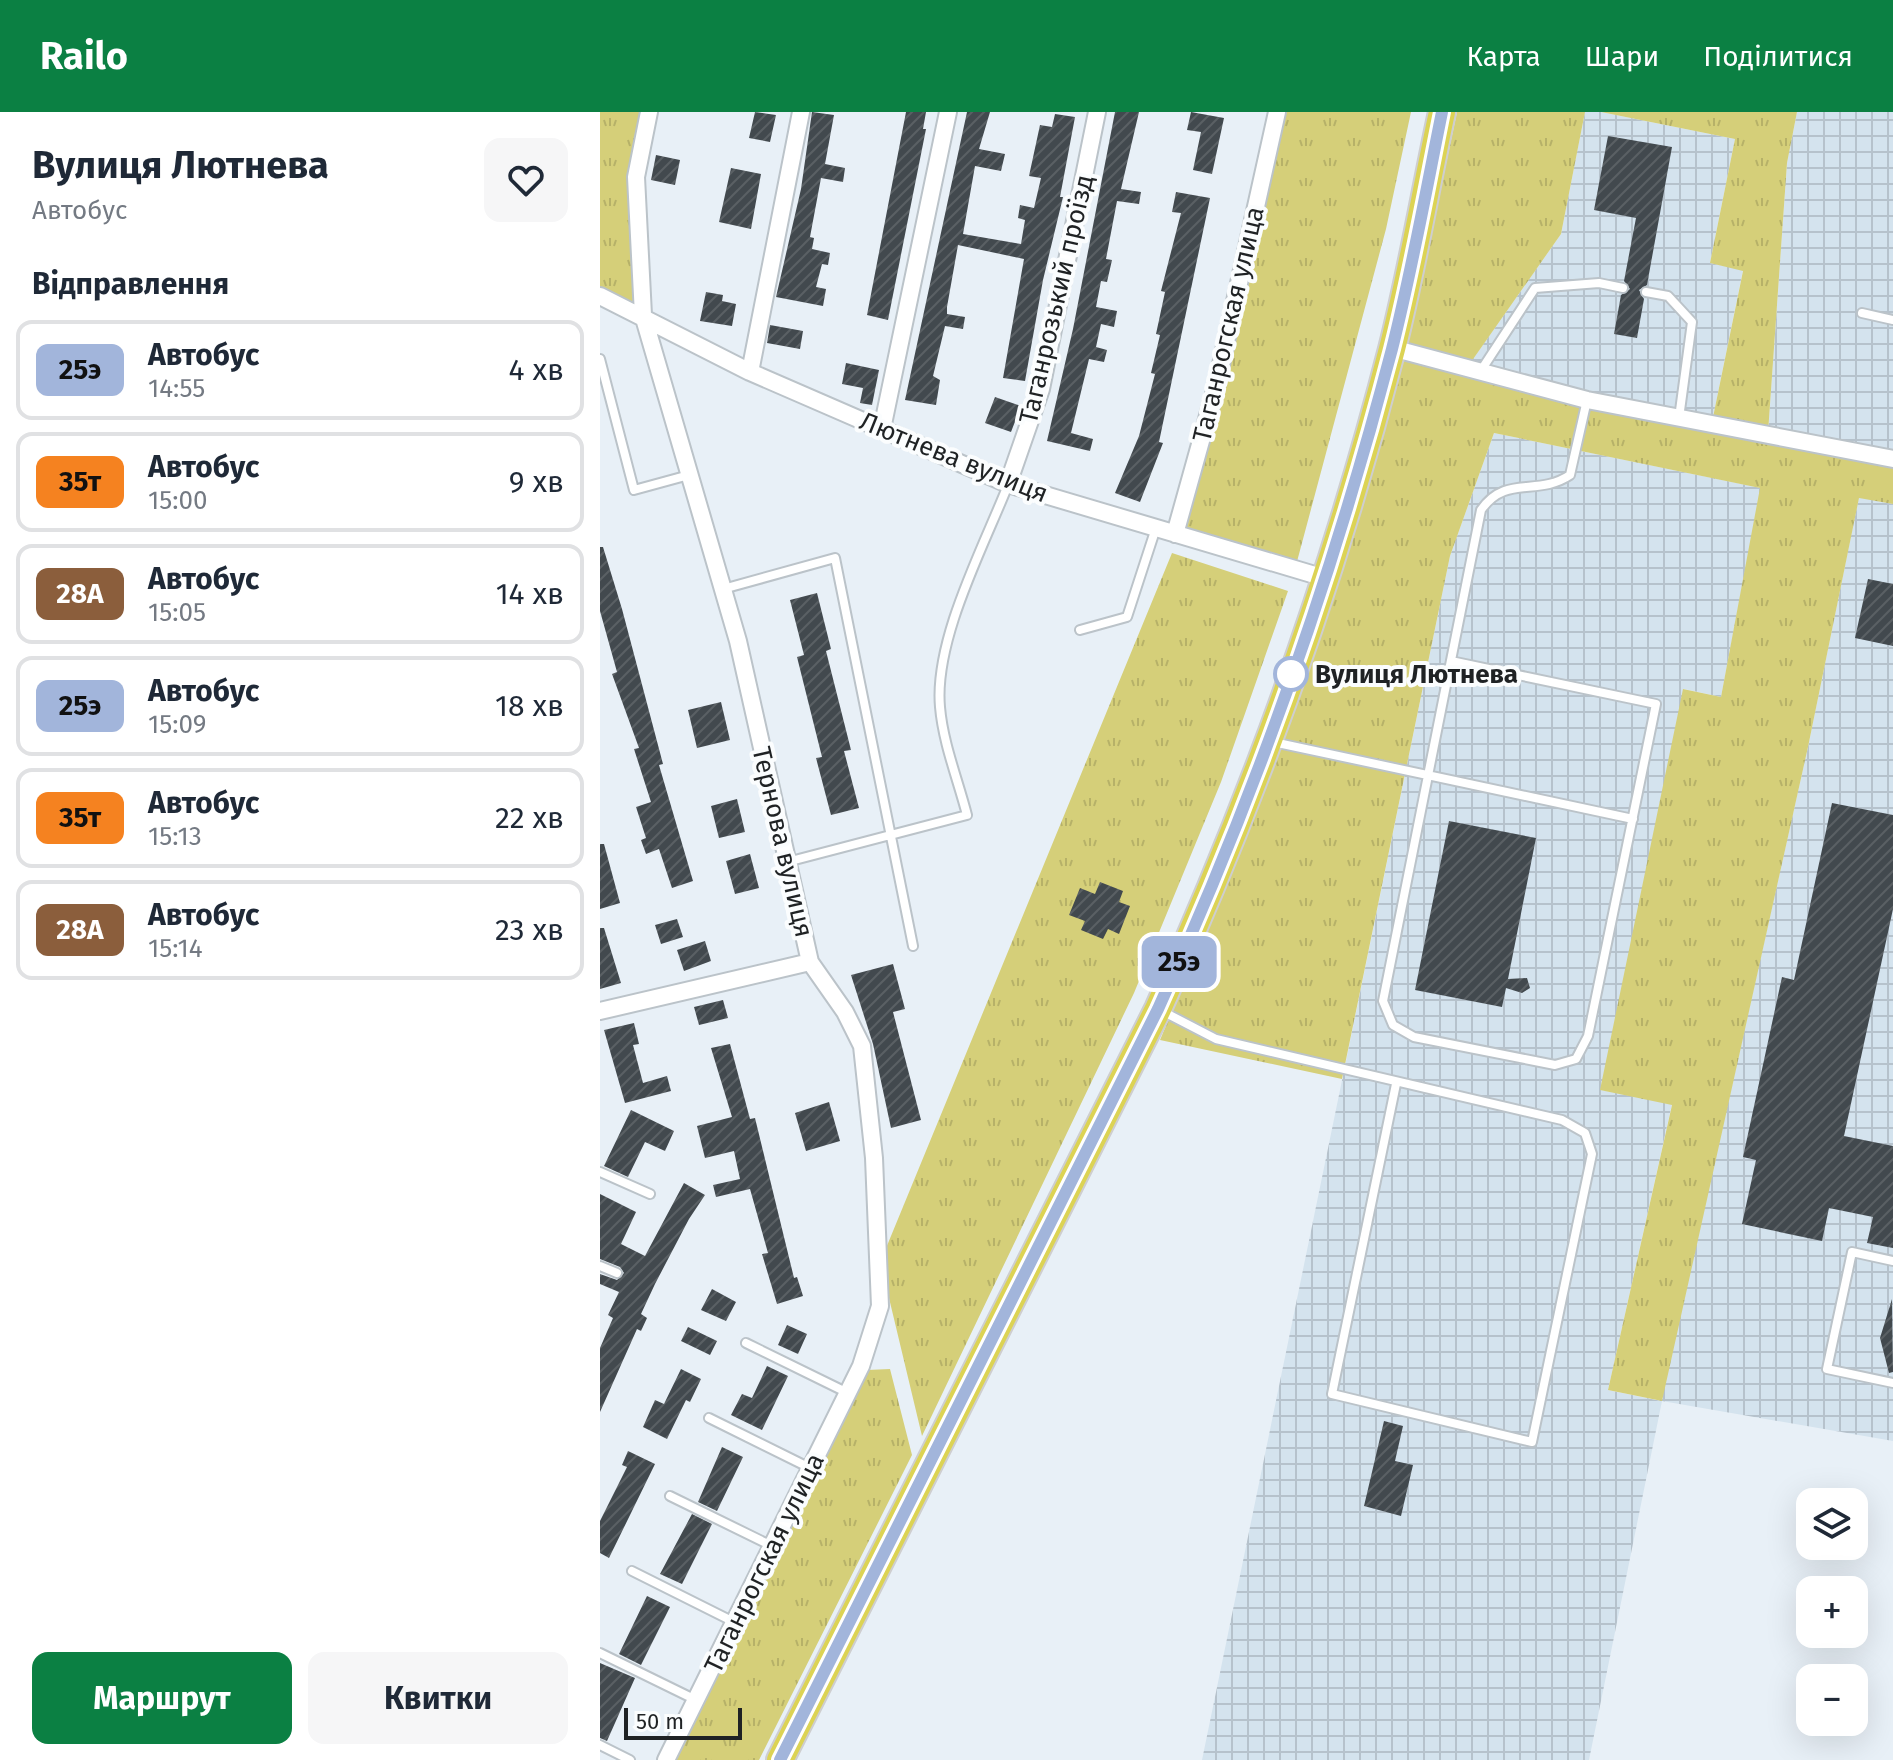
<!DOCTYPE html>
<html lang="uk">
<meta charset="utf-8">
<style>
body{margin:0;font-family:"Fira Sans",sans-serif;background:#f6f6f7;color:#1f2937;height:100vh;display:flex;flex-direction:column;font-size:30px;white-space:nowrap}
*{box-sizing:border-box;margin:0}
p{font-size:26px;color:#747a83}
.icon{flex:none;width:44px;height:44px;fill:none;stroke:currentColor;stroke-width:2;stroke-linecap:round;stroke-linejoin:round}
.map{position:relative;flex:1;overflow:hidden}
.details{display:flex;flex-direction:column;background:#fff;width:600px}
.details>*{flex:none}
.badge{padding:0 16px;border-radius:12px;font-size:28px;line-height:52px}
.tools{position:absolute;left:1196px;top:1376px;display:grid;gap:16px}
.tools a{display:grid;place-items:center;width:72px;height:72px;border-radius:16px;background:#fff;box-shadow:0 8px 32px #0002;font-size:40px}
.scale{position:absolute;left:24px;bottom:20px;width:118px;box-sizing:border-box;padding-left:8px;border:4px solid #1f2224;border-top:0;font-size:22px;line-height:28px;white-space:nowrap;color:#1f2224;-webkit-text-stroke:6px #fbfdfe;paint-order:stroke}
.map>.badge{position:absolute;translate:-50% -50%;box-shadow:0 0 0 4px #fff}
h2{padding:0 32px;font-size:30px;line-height:72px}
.round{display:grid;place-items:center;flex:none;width:84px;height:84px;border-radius:16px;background:#f6f6f7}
.overview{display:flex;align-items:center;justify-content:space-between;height:136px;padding:0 32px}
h1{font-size:38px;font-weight:700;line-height:60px}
.cta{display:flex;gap:16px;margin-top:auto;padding:16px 32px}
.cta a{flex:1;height:92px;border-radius:16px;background:#0b8043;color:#fff;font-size:32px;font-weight:700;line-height:92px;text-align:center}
.cta a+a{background:#f6f6f7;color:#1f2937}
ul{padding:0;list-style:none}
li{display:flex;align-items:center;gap:24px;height:100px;margin:0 16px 12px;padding:0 16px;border:4px solid #e0e1e3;border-radius:16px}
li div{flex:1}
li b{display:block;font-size:30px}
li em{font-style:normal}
li .badge{min-width:88px;font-weight:700;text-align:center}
header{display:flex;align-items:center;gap:48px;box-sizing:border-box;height:112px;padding:0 40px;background:#0b8043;color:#fff}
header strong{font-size:38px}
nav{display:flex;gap:44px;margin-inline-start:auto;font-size:28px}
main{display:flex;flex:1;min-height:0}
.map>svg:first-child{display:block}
.industrial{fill:url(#industrial-grid)}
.grass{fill:url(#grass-tufts)}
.building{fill:url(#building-hatch)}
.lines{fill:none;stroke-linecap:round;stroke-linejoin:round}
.service-casing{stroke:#bbc3c9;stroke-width:12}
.minor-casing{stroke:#bbc3c9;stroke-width:20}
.trunk-casing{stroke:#cececf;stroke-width:30}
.service{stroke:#fff;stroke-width:8}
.minor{stroke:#fff;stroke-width:16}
.trunk{stroke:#dcd354;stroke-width:26}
.line-casing{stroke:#fff;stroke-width:18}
.line{stroke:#a2b5db;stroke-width:12}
.stop-dot{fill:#fff;stroke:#a2b5db;stroke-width:4}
.labels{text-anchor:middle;stroke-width:8;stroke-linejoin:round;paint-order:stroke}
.street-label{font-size:26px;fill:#1f2224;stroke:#fbfdfe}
.stop-label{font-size:26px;font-weight:bold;fill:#1f2224;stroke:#fbfdfe;text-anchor:start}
</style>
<header>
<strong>Railo</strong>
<nav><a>Карта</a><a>Шари</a><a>Поділитися</a></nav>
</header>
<main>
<section class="details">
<div class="overview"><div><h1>Вулиця Лютнева</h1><p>Автобус</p></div><a class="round"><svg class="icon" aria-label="heart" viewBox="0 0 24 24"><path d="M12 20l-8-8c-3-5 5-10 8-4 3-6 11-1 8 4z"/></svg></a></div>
<h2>Відправлення</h2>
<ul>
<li><span class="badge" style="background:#a2b5db;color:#111">25э</span><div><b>Автобус</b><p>14:55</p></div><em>4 хв</em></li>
<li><span class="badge" style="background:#f58220;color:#111">35т</span><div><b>Автобус</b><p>15:00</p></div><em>9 хв</em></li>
<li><span class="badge" style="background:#8b5e3c;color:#fff">28А</span><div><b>Автобус</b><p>15:05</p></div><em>14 хв</em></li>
<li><span class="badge" style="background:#a2b5db;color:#111">25э</span><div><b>Автобус</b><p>15:09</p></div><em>18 хв</em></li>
<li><span class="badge" style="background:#f58220;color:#111">35т</span><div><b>Автобус</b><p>15:13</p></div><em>22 хв</em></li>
<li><span class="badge" style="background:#8b5e3c;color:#fff">28А</span><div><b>Автобус</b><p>15:14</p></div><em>23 хв</em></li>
</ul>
<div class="cta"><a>Маршрут</a><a>Квитки</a></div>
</section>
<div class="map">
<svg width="1293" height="1648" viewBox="0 0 1293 1648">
<defs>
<pattern id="industrial-grid" width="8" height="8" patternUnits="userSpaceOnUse" patternTransform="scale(2)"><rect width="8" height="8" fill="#d4e3ee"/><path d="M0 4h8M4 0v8" fill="none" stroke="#b6c2cc"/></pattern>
<pattern id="grass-tufts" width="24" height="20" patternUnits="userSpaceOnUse" patternTransform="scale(2)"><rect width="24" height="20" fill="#d5cf79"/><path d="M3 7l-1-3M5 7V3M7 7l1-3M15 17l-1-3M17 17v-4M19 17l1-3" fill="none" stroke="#b6b168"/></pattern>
<pattern id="building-hatch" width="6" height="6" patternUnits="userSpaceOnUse" patternTransform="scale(2)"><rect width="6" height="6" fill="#42494e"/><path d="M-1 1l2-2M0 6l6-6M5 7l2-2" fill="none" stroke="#5a6064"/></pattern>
</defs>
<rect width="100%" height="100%" fill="#e8f0f7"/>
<path class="industrial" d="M985,0H1001L1135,27L1110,151L1143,158L1112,310L863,261L961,122Z
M1197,0H1293V347L1168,322L1187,51Z
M894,321L1161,376L1121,585L1084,577L1001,978L1072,992L1008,1278L1061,1289L1208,635L1259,385L1293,392V1329L1062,1289L989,1648H602L850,444Z"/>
<path class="grass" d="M0,0H42L37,203L0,186Z
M679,0H811L786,117L695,457L579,420Z
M857,0H985L961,122L864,260L1112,310L1143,159L1110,151L1135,27L1001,0H1197L1187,51L1168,321L1293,347V392L1259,386L1208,635L1062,1289L1008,1278L1072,993L1000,978L1083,577L1121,585L1160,376L894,321L850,444L742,967L560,928L661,686L735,482L830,127Z
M572,441L688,479L621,670L534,881L322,1324L289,1186L284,1141Z
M290,1257L312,1343L159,1648H73L267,1258Z"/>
<path class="building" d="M155,0L176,3L170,30L149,26Z
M212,0L234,3L225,52L245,56L243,70L221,66L210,125L214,126L212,137L230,141L228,153L222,152L216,175L226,177L223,194L176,185L201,77Z
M306,0H326L323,17H326L288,208L267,203Z
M367,0H390L379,37L405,42L401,59L375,54L363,122L421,132L425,108L418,106L420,93L434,96L441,66L429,64L440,13L452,15L455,2L475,5L460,85H463L443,168L425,269L403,266L424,147L358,133L347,195V202L365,205L363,217L345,214L333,264L340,268L336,293L305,288Z
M515,0H539L521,77L541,80L539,92L517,89L506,147L512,148L507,170L501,169L496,195L517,199L514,215L501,212L496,235L507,238L504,250L489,247L471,321L493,327L490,339L447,329L473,217Z
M591,0L624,6L612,62L593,58L601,20L587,18Z
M1008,24L1072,35L1047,173L1039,178L1044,187L1037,226L1014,222L1021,183L1030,177L1024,169L1036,106L994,98Z
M56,43L80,48L75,73L51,68Z
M131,56L161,62L151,117L119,110Z
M576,80L610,86L559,330L563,331L540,390L515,381L539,324L555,262L551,261L560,223L556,222L565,180L561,179L581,101L572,100Z
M106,180L123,183L122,189L136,192L132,214L100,209Z
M170,213L203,219L200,237L167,231Z
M246,251L279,258L272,293L260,291L263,276L242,272Z
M395,285L421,294L411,320L385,311Z
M0,435H3L22,497L63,652L59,653L93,769L72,776L59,737L46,742L41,728L46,726L36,695L51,690L34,637L39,636L12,562L17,560L0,499Z
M1268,467L1293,472V534L1255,526Z
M217,481L231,537L226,539L251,638L244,639L259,696L231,703L216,646L222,645L197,545L204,543L190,488Z
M121,590L130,628L97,636L88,598Z
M137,687L145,720L119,726L111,694Z
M1232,691L1293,703V797L1244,1024L1293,1034V1136L1267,1131L1273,1105L1229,1096L1222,1129L1142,1112L1156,1048L1143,1045L1182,865L1194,868Z
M849,709L936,726L908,867L927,866L930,876L922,881L906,876L902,895L815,878Z
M0,732H4L20,791L0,797Z
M150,742L159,776L135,782L126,749Z
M500,770L523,779L519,790L530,794L519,822L508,817L503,827L481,818L485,809L469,803L480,776L495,782Z
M77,807L83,825L61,832L55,813Z
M0,816H4L21,871L0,877Z
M105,829L111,849L84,859L77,838Z
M293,852L305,897L293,900L321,1008L291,1016L273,932L251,863Z
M123,888L128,906L99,913L94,895Z
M34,911L39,932L33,933L43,971L67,964L71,979L25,991L4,918Z
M130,932L150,1007L155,1006L194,1166L197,1165L203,1184L177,1192L162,1142L168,1141L150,1077L116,1085L113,1073L140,1067L134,1039L105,1046L97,1014L132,1005L111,936Z
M229,990L240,1029L206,1039L195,1001Z
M31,998L74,1019L65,1039L45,1030L28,1065L4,1054Z
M84,1071L105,1083L89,1107L55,1172L41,1202L47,1206L41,1219L37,1217L0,1300V1236L13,1206L8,1203L19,1180L0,1172V1162L17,1168L24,1161L20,1155L0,1147V1082L36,1100L21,1132L45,1144Z
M112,1177L136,1190L126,1209L101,1198Z
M1292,1187L1293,1260L1289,1261L1280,1226Z
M187,1213L207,1222L198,1242L178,1233Z
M88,1215L117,1229L110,1243L81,1229Z
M167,1254L188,1264L162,1318L131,1303L142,1282L152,1286Z
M81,1257L101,1267L90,1290L86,1288L67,1327L43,1315L55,1288L64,1292Z
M784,1309L803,1314L795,1349L813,1353L801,1404L764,1394Z
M122,1335L143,1345L117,1399L98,1390Z
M28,1339L55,1352L9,1446L0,1441V1409L27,1355L22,1353Z
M92,1402L112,1412L82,1472L60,1462Z
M47,1484L70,1495L41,1553L19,1542Z
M0,1551L35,1566L7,1629L0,1626Z"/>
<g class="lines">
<defs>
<path id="service" d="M1046,180L1068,184L1092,210L1079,306
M1262,201L1293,208
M0,247L34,378L89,363
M880,260L935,176L999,171L1023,176
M123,477L235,446L313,834
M480,518L527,505L556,416
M851,549L1056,592L988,924L976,947L955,953L814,925L793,913L783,889L881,398C906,362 937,385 970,363L987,288
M673,630L1033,707
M187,750L367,703C358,668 343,631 340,595C334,528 383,436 408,373
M560,898L616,927L962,1008L985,1021L992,1042L932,1330L732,1282L796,972
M0,1060L50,1082
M1293,1149L1252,1140L1227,1257L1293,1271
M0,1154L17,1161
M146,1231L248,1281
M109,1306L210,1356
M70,1384L172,1434
M32,1459L134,1510
M0,1541L96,1588
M0,1633L30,1648"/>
<path id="minor" d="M49,0L36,65L43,203L138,529L210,850L245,900L262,934L274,1046L280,1194L261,1254L66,1648
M0,184L150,260L408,372L725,466
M792,236L987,288L1293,347
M150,260L201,0
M282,317L348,0
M408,372L441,277L497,0
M575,422L616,275L677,0
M0,899L210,850"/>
<path id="trunk" d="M180,1648L558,897C654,685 734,463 792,237C812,158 825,79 842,0"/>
</defs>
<use href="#service" class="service-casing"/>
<use href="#minor" class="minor-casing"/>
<use href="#trunk" class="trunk-casing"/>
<use href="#service" class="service"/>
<use href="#minor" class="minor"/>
<use href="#trunk" class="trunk"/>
</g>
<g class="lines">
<defs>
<path id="line" d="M180,1648L558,897C655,685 733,463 792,237C812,158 826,79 842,0"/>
</defs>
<use href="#line" class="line-casing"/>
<use href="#line" class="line"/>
</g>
<circle class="stop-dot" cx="691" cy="562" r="16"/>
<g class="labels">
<g class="street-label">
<text transform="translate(456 187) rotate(-77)" y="9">Таганрозький проїзд</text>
<text transform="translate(628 212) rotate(-77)" y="9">Таганрогская улица</text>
<text transform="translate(354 345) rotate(22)" y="9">Лютнева вулиця</text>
<text transform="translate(183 730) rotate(77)" y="9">Тернова вулиця</text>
<text transform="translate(164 1451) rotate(-64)" y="9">Таганрогская улица</text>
</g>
<g class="stop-label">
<text x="715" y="571">Вулиця Лютнева</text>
</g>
</g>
</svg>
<div class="tools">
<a><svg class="icon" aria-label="layers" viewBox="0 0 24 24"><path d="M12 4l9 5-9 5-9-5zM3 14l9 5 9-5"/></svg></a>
<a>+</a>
<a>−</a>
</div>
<div class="scale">50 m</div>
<b class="badge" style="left:579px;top:850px;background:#a2b5db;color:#111">25э</b>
</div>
</main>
